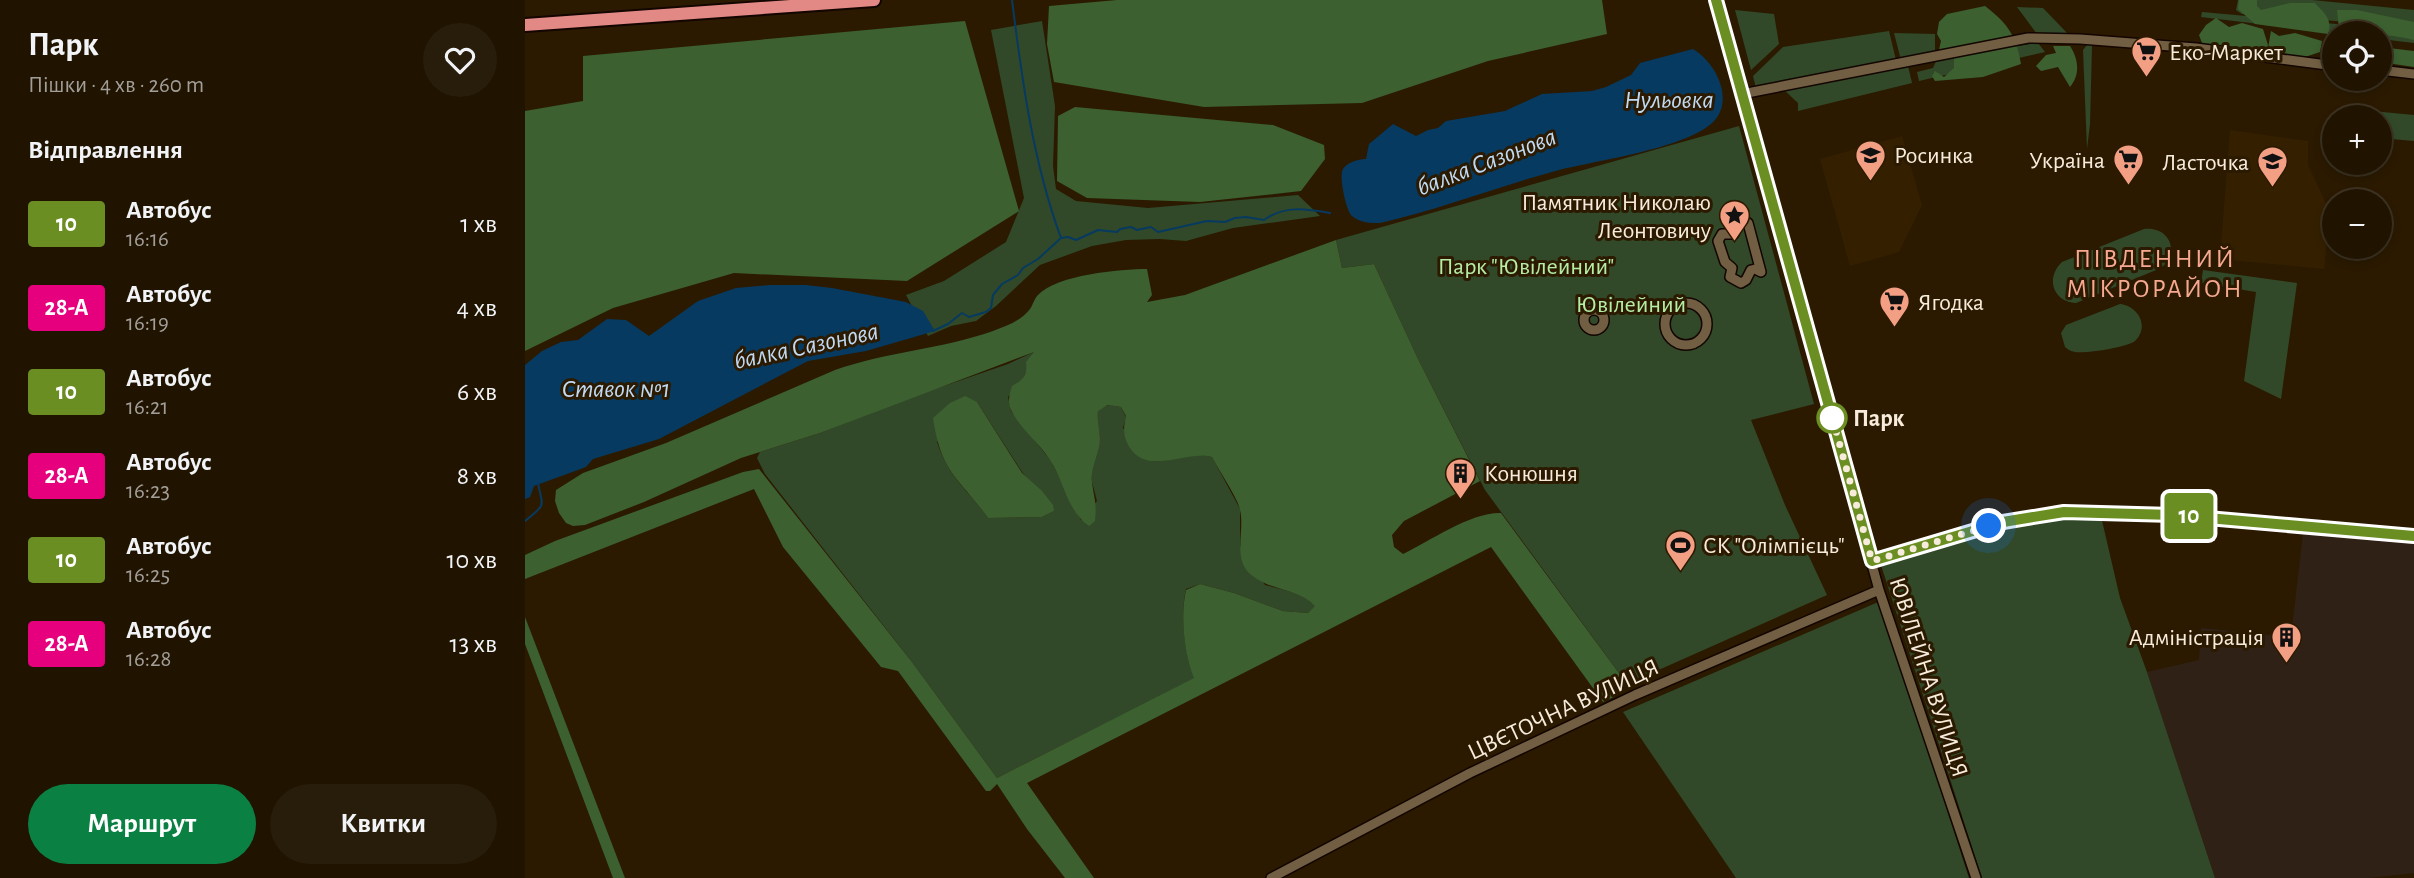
<!DOCTYPE html>
<html lang="uk">
<meta charset="utf-8">
<style>
body{margin:0;font-family:"Alegreya Sans",sans-serif;background:#281d0a;color:#f1f3f6;height:100vh;display:flex;flex-direction:column;font-size:26px;white-space:nowrap}
*{box-sizing:border-box;margin:0}
p{font-size:23px;color:#a29e99}
.icon{flex:none;width:38px;height:38px;fill:none;stroke:currentColor;stroke-width:2;stroke-linecap:round;stroke-linejoin:round}
.map{position:relative;flex:1;overflow:hidden}
.sheet{display:flex;flex-direction:column;background:#201400;width:525px}
.sheet>*{flex:none}
.badge{padding:0 14px;border-radius:5px;font-size:24px;line-height:46px}
.tools{position:absolute;left:1797px;top:21px;display:grid;gap:14px}
.tools a{display:grid;place-items:center;width:70px;height:70px;border-radius:50%;background:#201400;box-shadow:0 4px 10px #0003,0 0 0 2px #3d3322;font-size:35px}
.you{position:absolute;width:35px;height:35px;margin:-18px;border:5px solid #fff;border-radius:50%;background:#1a73e8;box-shadow:0 0 0 10px #1a73e833}
.map>.badge{position:absolute;translate:-50% -50%;box-shadow:0 0 0 4px #fff}
h2{padding:0 28px;font-size:26px;line-height:63px}
.round{display:grid;place-items:center;flex:none;width:74px;height:74px;border-radius:37px;background:#281d0a}
.head{display:flex;align-items:center;justify-content:space-between;height:119px;padding:0 28px}
h1{font-size:33px;font-weight:600;line-height:52px}
.action{display:flex;gap:14px;margin-top:auto;padding:14px 28px}
.action a{flex:1;height:80px;border-radius:42px;background:#0b8043;color:#fff;font-size:28px;font-weight:600;line-height:80px;text-align:center}
.action a+a{background:#281d0a;color:#f1f3f6}
ul{padding:0;list-style:none}
li{display:flex;align-items:center;gap:21px;height:84px;padding:0 28px}
li div{flex:1}
li b{display:block;font-size:26px}
li em{font-style:normal}
li .badge{min-width:77px;font-weight:700;text-align:center}
main{display:flex;flex:1;min-height:0}
.map>svg:first-child{display:block}
.built{fill:#342000}
.industrial{fill:#302117}
.green{fill:#314929;fill-rule:evenodd}
.forest{fill:#3c6030}
.water{fill:#073a61}
.lines{fill:none;stroke-linecap:round;stroke-linejoin:round}
.stream{stroke:#073a61;stroke-width:2}
.minor-casing{stroke:#130500;stroke-width:12}
.highway-casing{stroke:#130500;stroke-width:16}
.minor{stroke:#725f43;stroke-width:9}
.highway{stroke:#e28985;stroke-width:12}
.line-casing{stroke:#fff;stroke-width:16}
.line{stroke:#6b8e23;stroke-width:10}
.walk{stroke:#f7ecdc;stroke-width:7;stroke-dasharray:0 12.6}
.stop-dot{fill:#fff;stroke:#6b8e23;stroke-width:3.5}
.labels{text-anchor:middle;stroke-width:6;stroke-linejoin:round;paint-order:stroke}
.poi-label{font-size:24px;fill:#f7ecdc;stroke:#2b1a00;text-anchor:start}
.park-label{font-size:24px;fill:#b4eda3;stroke:#2b1a00}
.stop-label{font-size:24px;font-weight:bold;fill:#f7ecdc;stroke:#2b1a00;text-anchor:start}
.street-label{font-size:24px;fill:#f7ecdc;stroke:#2b1a00}
.water-label{font-size:26px;font-style:italic;fill:#c0daf4;stroke:#2b1a00}
.neighbourhood-label{font-size:26px;letter-spacing:2px;fill:#f7a890;stroke:#2b1a00}
</style>
<main>
<section class="sheet">
<div class="head"><div><h1>Парк</h1><p>Пішки · 4 хв · 260 m</p></div><a class="round"><svg class="icon" aria-label="heart" viewBox="0 0 24 24"><path d="M12 20l-8-8c-3-5 5-10 8-4 3-6 11-1 8 4z"/></svg></a></div>
<h2>Відправлення</h2>
<ul>
<li><span class="badge" style="background:#6b8e23;color:#fff">10</span><div><b>Автобус</b><p>16:16</p></div><em>1 хв</em></li>
<li><span class="badge" style="background:#e6007e;color:#fff">28-А</span><div><b>Автобус</b><p>16:19</p></div><em>4 хв</em></li>
<li><span class="badge" style="background:#6b8e23;color:#fff">10</span><div><b>Автобус</b><p>16:21</p></div><em>6 хв</em></li>
<li><span class="badge" style="background:#e6007e;color:#fff">28-А</span><div><b>Автобус</b><p>16:23</p></div><em>8 хв</em></li>
<li><span class="badge" style="background:#6b8e23;color:#fff">10</span><div><b>Автобус</b><p>16:25</p></div><em>10 хв</em></li>
<li><span class="badge" style="background:#e6007e;color:#fff">28-А</span><div><b>Автобус</b><p>16:28</p></div><em>13 хв</em></li>
</ul>
<div class="action"><a>Маршрут</a><a>Квитки</a></div>
</section>
<div class="map">
<svg width="1889" height="878" viewBox="0 0 1889 878">
<rect width="100%" height="100%" fill="#2b1a00"/>
<path class="built" d="M1705,130L1783,141V165L1805,212L1799,269L1695,259Z
M1377,136L1397,205L1374,252L1325,266L1295,159Z"/>
<path class="industrial" d="M1778,534L1889,542V873L1844,878H1690L1622,672L1674,660L1676,628L1766,637Z"/>
<path class="green" d="M1713,0H1787L1889,10V27L1717,14L1711,10Z
M1492,7L1518,8L1544,35L1512,34Z
M1210,10L1249,14L1254,44L1226,70Z
M1677,12L1889,31V43L1855,39V33H1809L1676,17Z
M517,21L530,106L528,166L531,189L551,201L623,208L773,195L795,216L708,228L661,241L635,239L601,240L567,246L515,265L471,306L451,321L426,326L403,336L381,295L419,281L481,242L499,198L466,30Z
M1364,31L1371,60L1231,88L1228,76L1258,47Z
M1369,33L1410,34V52L1376,60Z
M1513,43L1520,52L1394,81L1392,72L1408,68L1411,61L1457,51Z
M1562,45H1567L1565,124L1562,149L1558,50Z
M1383,66L1387,83L1273,111V103L1259,90Z
M1847,111L1889,115V141L1855,138V117H1843V113Z
M1214,126L1289,404L1226,420L1260,505L1302,595L1102,684L960,490L894,361L849,264L817,268L811,240Z
M1619,229C1644,226 1656,252 1636,268L1551,303C1528,302 1520,278 1537,262Z
M1678,270L1772,283L1756,399L1719,381L1731,292L1676,283Z
M1595,304C1613,306 1625,326 1610,341C1603,347 1560,354 1550,352C1545,351 1544,350 1540,347L1536,333L1541,325Z
M511,351L497,381L483,397L486,411L526,461L556,520L572,501L567,482V469L575,438L572,423L573,410L584,405L596,407L601,417L598,428L626,461C647,463 665,451 687,457L715,509V546L740,585L778,595L791,606L783,613L758,611L709,593L675,584L661,589C655,614 659,655 670,678L472,778L387,662L240,474L232,458L235,452L295,433L384,398L483,364ZM452,402L497,472L529,511L517,517L463,518C442,489 424,478 412,442Z
M1575,512L1595,598L1622,672L1690,878H1457L1354,559L1478,522Z
M1351,603H1355L1444,878H1211L1098,712Z"/>
<path class="forest" d="M592,0H1077L1082,34L963,61L837,103L679,107L529,82L522,44L524,6Z
M1714,0H1732V6L1736,10L1765,3H1790C1799,13 1808,19 1803,34L1730,24L1713,9Z
M1460,6C1483,24 1491,35 1496,64L1458,77L1410,81L1407,76L1410,71L1419,77L1429,68V59L1425,51L1414,50L1416,41L1412,34L1414,22L1422,14Z
M1812,10H1832L1889,22V40C1863,33 1840,36 1814,29Z
M1691,18L1704,27L1717,23L1738,29L1743,45L1741,54L1684,48L1677,43L1674,35L1681,25Z
M440,21L494,211L382,281L209,273L88,308L0,351V111L58,101V56Z
M1746,31L1754,36L1770,33L1797,41L1795,52L1774,59H1764L1762,55L1753,56L1742,54Z
M1528,46H1545C1553,58 1556,74 1545,87L1533,67L1516,71L1511,66L1521,55L1531,53Z
M1855,47L1889,51V67L1855,62Z
M550,107L748,125L799,145L800,159L776,191L675,202L562,198L532,181L533,116Z
M811,240L817,268L849,264L894,361L955,481L879,521L867,535L869,547L878,554C905,541 946,512 976,513L1102,684L1091,696L1078,702L966,547L502,783L569,878H540L502,829L472,784L465,791H461L373,671L356,667L258,547L229,489L0,579V555L30,541L218,472L234,469L387,662L472,778L669,678C659,653 655,616 661,590L675,584L709,593L758,611L783,613L790,606C772,587 745,592 724,573C708,557 720,529 715,510C713,498 694,471 687,457C661,450 624,476 605,448C598,437 598,429 601,416L596,407L583,405L573,411C572,421 574,428 575,438C575,453 565,467 567,482C569,499 572,502 570,521L564,526C542,511 539,481 525,460C514,443 497,430 487,412C482,403 484,395 487,386C498,380 503,375 501,362L509,352L295,433L216,458L119,502L60,525L48,526L41,523L34,513L30,501L31,490L58,473L141,443L310,370C361,352 417,349 468,331C481,326 496,321 505,309C508,305 509,299 513,295C531,275 596,269 622,269L627,295L622,302L660,295Z
M440,396L452,402L497,473L517,491L528,505L529,511L517,517L463,518C433,477 416,473 408,418L425,403Z
M0,617L100,878H88L0,644Z"/>
<path class="water" d="M1168,49C1192,63 1211,103 1186,124C1156,149 1074,160 1034,170C974,186 916,209 855,223C846,223 835,223 827,216C821,211 815,180 817,172C819,163 833,159 841,159L844,144L868,124L891,136L903,130L913,128L921,121L980,111L1017,94L1067,91L1081,87L1106,75L1115,63Z
M245,285H281L307,288L381,302L398,311L410,331L341,351L283,361L134,439L68,459L61,467L9,486L5,497L0,499V365L17,351L36,342L53,340L82,319L101,320L124,336L173,301L211,288Z"/>
<g class="lines">
<path class="stream" d="M487,0C497,80 508,162 536,238
M408,331L423,324L437,313L444,317L461,312L466,308L468,295L477,284L493,275L498,268L513,259L536,238L543,237L551,240L573,230L592,232L595,229L606,227L612,230L626,227L633,232L682,221L700,222L710,218L721,217L739,220C759,205 782,209 805,213
M0,521C23,503 17,506 13,483"/>
<defs>
<path id="minor" d="M1191,0L1354,590L1451,878
M1855,70L1889,74
M1217,94L1503,38L1555,39L1671,48L1810,66
M1218,220L1223,223L1236,272L1230,269L1226,270L1221,280L1216,283L1205,277L1207,268L1200,262L1193,241L1197,234H1209L1213,223Z
M1140 324a21 21 0 1 1 42 0a21 21 0 1 1-42 0Z
M1059 320a10 10 0 1 1 20 0a10 10 0 1 1-20 0Z
M1347,561L1478,522L1539,512L1648,515L1889,536
M746,878L945,773L1110,695L1354,590"/>
<path id="highway" d="M0,25L349,0"/>
</defs>
<use href="#minor" class="minor-casing"/>
<use href="#highway" class="highway-casing"/>
<use href="#minor" class="minor"/>
<use href="#highway" class="highway"/>
</g>
<g class="lines">
<defs>
<path id="line" d="M1191,0L1347,561L1478,522L1539,512L1648,515L1889,536"/>
</defs>
<use href="#line" class="line-casing"/>
<use href="#line" class="line"/>
<path class="walk" d="M1307,418L1306,413L1347,561L1464,526"/>
</g>
<defs>
<symbol id="supermarket-pin" viewBox="-11 -11 22 30"><path d="M0 17L-7.5 6A9.5 9.5 0 1 1 7.5 6Z" fill="#f39f84" stroke="#2b1a00"/><path d="M-6-5.5h2.5l.6 2H6L4.5 2H-2.5L-4.4-4H-6ZM-1.5 3.2a1.3 1.3 0 1 0 .1 0ZM3 3.2a1.3 1.3 0 1 0 .1 0Z" fill="#111"/></symbol>
<symbol id="school-pin" viewBox="-11 -11 22 30"><path d="M0 17L-7.5 6A9.5 9.5 0 1 1 7.5 6Z" fill="#f39f84" stroke="#2b1a00"/><path d="M0-5L7-2L0 1L-7-2ZM-4 1L0 2.5L4 1V4Q0 6-4 4Z" fill="#111"/></symbol>
<symbol id="sight-pin" viewBox="-11 -11 22 30"><path d="M0 17L-7.5 6A9.5 9.5 0 1 1 7.5 6Z" fill="#f39f84" stroke="#2b1a00"/><path d="M0-6L1.8-2.2L6-1.7L2.9 1.2L3.7 5.4L0 3.3L-3.7 5.4L-2.9 1.2L-6-1.7L-1.8-2.2Z" fill="#111"/></symbol>
<symbol id="building-pin" viewBox="-11 -11 22 30"><path d="M0 17L-7.5 6A9.5 9.5 0 1 1 7.5 6Z" fill="#f39f84" stroke="#2b1a00"/><path d="M-4-6H4V6H1V3H-1V6H-4ZM-2.5-4.3h1.7v1.8h-1.7ZM.8-4.3h1.7v1.8H.8ZM-2.5-1h1.7V.8h-1.7ZM.8-1h1.7V.8H.8Z" fill="#111"/></symbol>
<symbol id="stadium-pin" viewBox="-11 -11 22 30"><path d="M0 17L-7.5 6A9.5 9.5 0 1 1 7.5 6Z" fill="#f39f84" stroke="#2b1a00"/><path d="M0-5a6.5 5 0 1 0 0 10a6.5 5 0 1 0 0-10ZM-3.5-1.8h7v3.6h-7Z" fill="#111"/></symbol>
</defs>
<g fill-rule="evenodd">
<use href="#supermarket-pin" x="1604" y="34" width="35" height="47"/>
<use href="#school-pin" x="1328" y="138" width="35" height="47"/>
<use href="#supermarket-pin" x="1586" y="142" width="35" height="47"/>
<use href="#school-pin" x="1730" y="144" width="35" height="47"/>
<use href="#sight-pin" x="1192" y="198" width="35" height="47"/>
<use href="#supermarket-pin" x="1352" y="284" width="35" height="47"/>
<use href="#building-pin" x="918" y="456" width="35" height="47"/>
<use href="#stadium-pin" x="1138" y="528" width="35" height="47"/>
<use href="#building-pin" x="1744" y="620" width="35" height="47"/>
</g>
<circle class="stop-dot" cx="1307" cy="418" r="14"/>
<g class="labels">
<g class="poi-label">
<text x="1644" y="60">Еко-Маркет</text>
<text x="1369" y="163">Росинка</text>
<text x="1580" y="168" text-anchor="end">Україна</text>
<text x="1724" y="170" text-anchor="end">Ласточка</text>
<text x="1186" y="210" text-anchor="end">Памятник Николаю<tspan x="1186" dy="28">Леонтовичу</tspan></text>
<text x="1393" y="310">Ягодка</text>
<text x="959" y="481">Конюшня</text>
<text x="1178" y="553">СК "Олімпієць"</text>
<text x="1739" y="645" text-anchor="end">Адміністрація</text>
</g>
<g class="park-label">
<text x="1001" y="274">Парк "Ювілейний"</text>
<text x="1106" y="312">Ювілейний</text>
</g>
<g class="stop-label">
<text x="1328" y="426">Парк</text>
</g>
<g class="street-label">
<text transform="translate(1404 677) rotate(72)" y="8">ЮВІЛЕЙНА ВУЛИЦЯ</text>
<text transform="translate(1038 709) rotate(-25)" y="8">ЦВЄТОЧНА ВУЛИЦЯ</text>
</g>
<g class="water-label">
<text x="1144" y="108">Нульовка</text>
<text transform="translate(961 161) rotate(-21)" y="9">балка Сазонова</text>
<text transform="translate(281 345) rotate(-12)" y="9">балка Сазонова</text>
<text x="91" y="397">Ставок №1</text>
</g>
<g class="neighbourhood-label">
<text x="1630" y="267">ПІВДЕННИЙ<tspan x="1630" dy="30">МІКРОРАЙОН</tspan></text>
</g>
</g>
</svg>
<div class="tools">
<a><svg class="icon" aria-label="locate" viewBox="0 0 24 24"><circle cx="12" cy="12" r="6"/><path d="M12 2v4M12 18v4M2 12h4M18 12h4"/></svg></a>
<a>+</a>
<a>−</a>
</div>
<div class="you" style="left:1464px;top:526px"></div>
<b class="badge" style="left:1664px;top:516px;background:#6b8e23;color:#fff">10</b>
</div>
</main>
